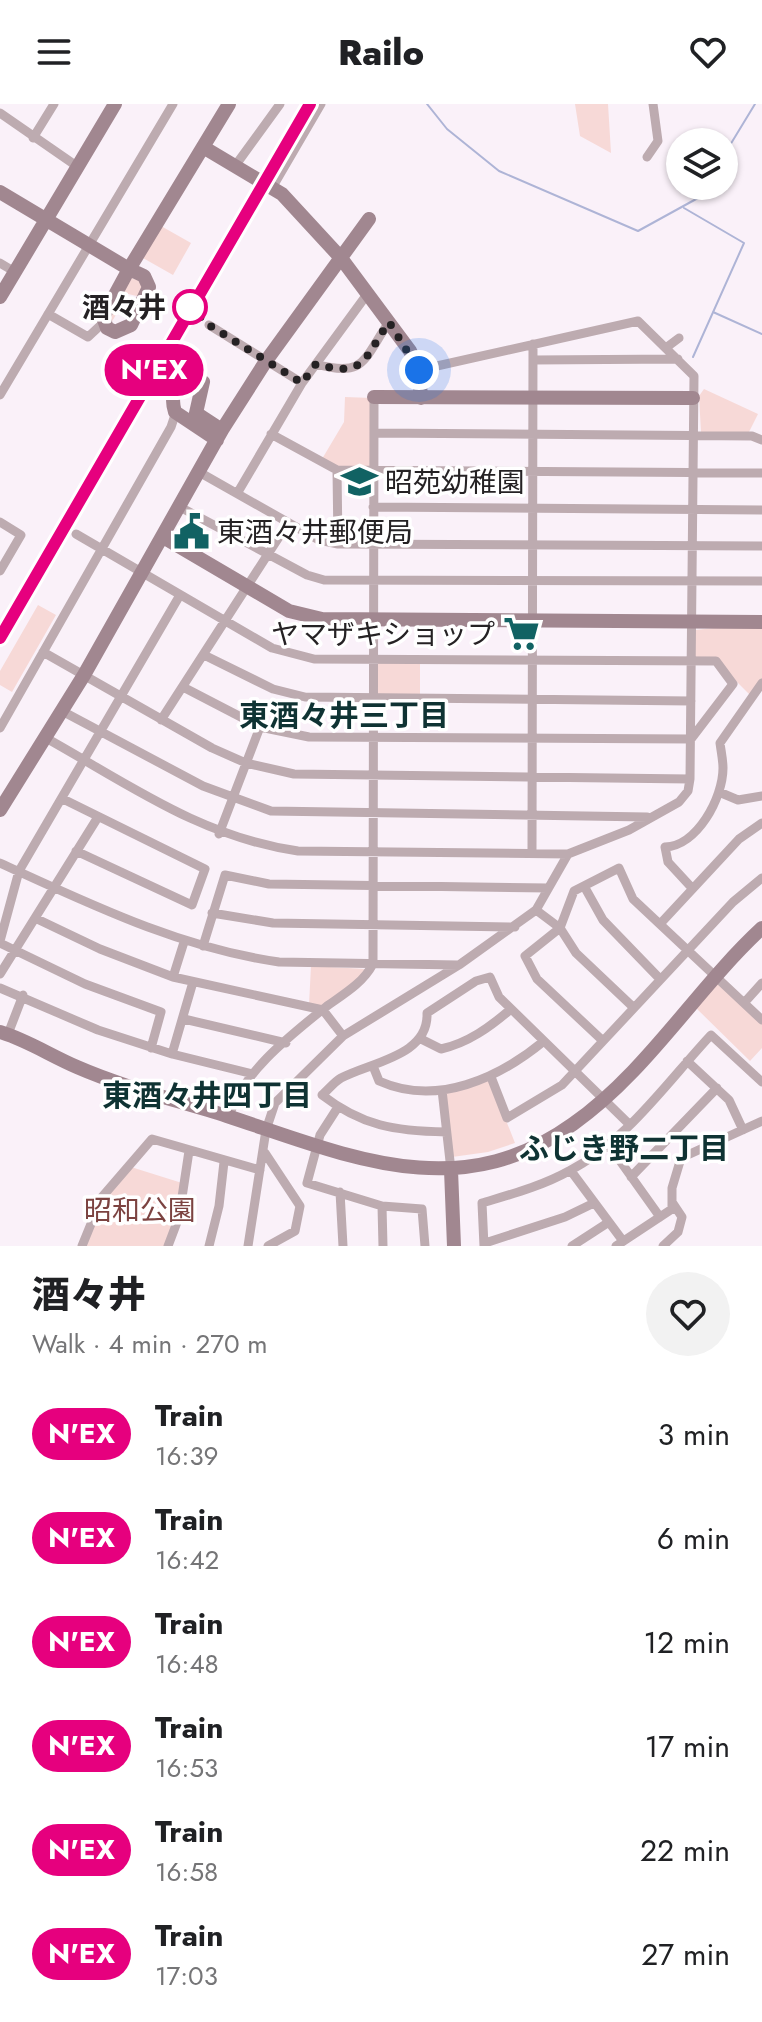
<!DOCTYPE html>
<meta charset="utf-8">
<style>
body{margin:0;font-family:Jost,"Noto Sans JP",sans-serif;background:#f2f2f2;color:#202124;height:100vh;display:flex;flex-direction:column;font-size:30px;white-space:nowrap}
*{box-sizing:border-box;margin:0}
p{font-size:26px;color:#757577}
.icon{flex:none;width:44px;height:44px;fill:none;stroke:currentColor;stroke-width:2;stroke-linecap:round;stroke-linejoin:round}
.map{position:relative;height:1142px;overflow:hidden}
.side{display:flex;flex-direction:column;background:#fff;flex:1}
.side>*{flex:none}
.badge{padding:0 16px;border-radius:26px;font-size:28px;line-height:52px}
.tools{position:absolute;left:666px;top:24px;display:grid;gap:16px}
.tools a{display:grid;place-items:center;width:72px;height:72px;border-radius:50%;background:#fff;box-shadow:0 2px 6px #0004;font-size:40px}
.you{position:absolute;width:40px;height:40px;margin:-20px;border:6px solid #fff;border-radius:50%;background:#1a73e8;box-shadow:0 0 0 12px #1a73e833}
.map>.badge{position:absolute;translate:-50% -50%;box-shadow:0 0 0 4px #fff}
.round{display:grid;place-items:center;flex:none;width:84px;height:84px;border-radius:42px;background:#f2f2f2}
.overview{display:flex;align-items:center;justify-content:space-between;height:136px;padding:0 32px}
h1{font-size:38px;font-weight:800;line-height:60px}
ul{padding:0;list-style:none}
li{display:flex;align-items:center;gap:24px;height:104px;padding:0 32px}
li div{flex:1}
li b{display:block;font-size:30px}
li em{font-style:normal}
li .badge{min-width:88px;font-weight:700;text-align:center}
header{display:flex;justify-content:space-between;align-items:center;height:104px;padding:0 32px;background:#fff;font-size:36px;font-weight:800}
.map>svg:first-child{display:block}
.green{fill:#f7d9d7}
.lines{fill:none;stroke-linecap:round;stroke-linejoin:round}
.stream{stroke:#aeb4d6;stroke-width:2}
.street{stroke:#bdabb0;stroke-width:9}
.secondary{stroke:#a18790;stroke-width:14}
.rail{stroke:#868085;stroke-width:2;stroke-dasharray:12 6;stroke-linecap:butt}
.line-casing{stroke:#fff;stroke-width:18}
.line{stroke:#e6007e;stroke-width:12}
.walk{stroke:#252224;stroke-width:8;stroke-dasharray:0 14.4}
.stop-dot{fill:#fff;stroke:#e6007e;stroke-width:4}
.labels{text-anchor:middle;stroke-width:7;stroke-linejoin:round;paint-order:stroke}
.stop-label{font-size:28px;font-weight:bold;fill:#252224;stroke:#fff;text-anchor:end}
.poi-label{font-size:28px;fill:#252224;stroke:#fff;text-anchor:start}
.park-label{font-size:28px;fill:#7c4341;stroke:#fff}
.neighbourhood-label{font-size:30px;font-weight:bold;fill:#0f3333;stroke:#fff}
</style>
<header><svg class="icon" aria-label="menu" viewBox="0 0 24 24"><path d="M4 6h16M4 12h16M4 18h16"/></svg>Railo<svg class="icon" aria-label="heart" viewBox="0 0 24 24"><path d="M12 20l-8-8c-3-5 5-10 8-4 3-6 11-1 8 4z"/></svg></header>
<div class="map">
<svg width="762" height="1142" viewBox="0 0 762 1142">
<rect width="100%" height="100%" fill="#faf1f9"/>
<path class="green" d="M575,0H608L611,49L580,32Z
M161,122L191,139L173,171L143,154Z
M132,174L142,178L141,193L128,190L110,221L107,217L126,176Z
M704,285L758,310L749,328H701L699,292Z
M345,293L372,294L371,363H337L322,355L344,318Z
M38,501L56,511L12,588L0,581V567Z
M762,519V579L752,593L716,557L695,553V526Z
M378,559H420V591H378Z
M311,862L366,865L365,871L322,904L309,901Z
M717,877L762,919V944L750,957L695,903Z
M490,976L515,1039L488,1048L452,1053L444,988Z
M131,1063L182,1079L177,1112L164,1142H85L105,1095Z"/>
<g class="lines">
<path class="stream" d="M427,0L447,25L499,67L638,127L698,94L705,82
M724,51L755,0
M684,104L744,139L693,253
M713,208L762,230"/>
<path class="street" d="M0,9L78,63
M33,34L54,0
M647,53L658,37L653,0
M235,62L280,0
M272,84L321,0
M0,159L15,168
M48,210L88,233L103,219
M209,221L302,279
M667,243L679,234
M534,256L678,255
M316,260C365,274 363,256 389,218
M0,291L173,0
M374,329L752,332L762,336
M271,330L337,366L762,369
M337,366L338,440
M199,368L319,436L338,440L762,442
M238,388L302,279L368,189
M180,403L307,471L324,476L762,477
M373,403L762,406
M0,418L21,431L0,467
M76,430L272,544L314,555L716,557L733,580L691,635L309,633L260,623L183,583
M43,548L212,644L246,659L294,670L690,675
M204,551L273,585L305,593L691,597
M62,607L203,682L271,707L647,713
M161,616L288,419
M0,624L171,323L176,308
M46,634C130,681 201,733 298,747L568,750L629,726L679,698L688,687L690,675L694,272L638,217L419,266
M719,688L738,696L762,692
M63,695L205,765L192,801L76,747
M219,730L260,623
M532,748L533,240
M0,759C90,800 180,844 279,858L458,861
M584,782L603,816L660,875
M692,784L668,758L665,743C697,742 723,694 723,664C723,656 721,647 720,639L762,579
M536,806L560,824L576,849L633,903
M212,809L273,819L515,823
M35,814L100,845L173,873L323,906L343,932
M660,820L739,735L762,719
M0,837L19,767L180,491
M0,839L85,880L161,908L151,944
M203,842L225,771L269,780L548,784
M0,870L98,713
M173,873L184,838
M0,884L98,926L172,950L253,970
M744,899L762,879
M184,915L286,939
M8,930L23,891
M421,935L441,945C468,939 490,923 511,905
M602,936L537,875L525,852L560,824L574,787L619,764L633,795L762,916
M172,950L193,878
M687,957L729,996L743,1026
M373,962L379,977C437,1003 499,974 544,937
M491,973L507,1014L562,981L733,798L762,774
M442,986L451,1066
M338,1003L320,1031L307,1079L382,1102L422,1105L425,1142
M229,1013C241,969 292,930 327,902C344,890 363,879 373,860L374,293
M446,1028C395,1027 362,1022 322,991C328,986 334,978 341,974C371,958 429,952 427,909L476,877L490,873L499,893L629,1020
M608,1040L660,1113
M265,1049L300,1102L295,1127L268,1142
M571,1067L623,1137
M631,1073L717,984
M340,1088L343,1142
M382,1102L383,1142
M485,1139L565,1113L594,1099
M82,1142L102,1093L152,1035L260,1066
M168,1142L179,1113L189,1047
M209,1142L219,1102L224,1058
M248,1142L266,1026L275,999L343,932L459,861L536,806L568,750
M484,1142L482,1099C512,1090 542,1082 569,1067C626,1038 668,977 711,931L762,978
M572,1142L609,1118
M616,1142L672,1105V1084L681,1054L762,1017
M663,1142L678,1128L682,1113L672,1098"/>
<path class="secondary" d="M203,43L282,90L341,154L410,247L419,266L421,294
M0,88L129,165L229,0
M129,165L144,172L149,183L131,221L115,228L107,224L103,213Z
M0,193L115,0
M374,293L693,294
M217,336L175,308C170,293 175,276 192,273L203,278L196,309L222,326
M163,433L289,507L322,515L762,518
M0,706L84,571L222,326L266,257L369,115
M0,928C27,936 51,952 77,963C125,984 177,996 227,1012C346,1051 458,1103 573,1020C647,968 696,885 762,824
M451,1066L454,1142"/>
<path class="rail" d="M0,534L310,0"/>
</g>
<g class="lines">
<defs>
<path id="line" d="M0,534L310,0"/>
</defs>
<use href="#line" class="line-casing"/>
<use href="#line" class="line"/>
<path class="walk" d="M190,203L209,221L302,279L316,260C365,274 363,256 389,218L419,266"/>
</g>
<defs>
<symbol id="school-bare" viewBox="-9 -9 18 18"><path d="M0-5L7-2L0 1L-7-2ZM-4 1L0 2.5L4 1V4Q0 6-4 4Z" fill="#116263" stroke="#fff" stroke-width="2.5" paint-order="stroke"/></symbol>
<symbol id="civic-bare" viewBox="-9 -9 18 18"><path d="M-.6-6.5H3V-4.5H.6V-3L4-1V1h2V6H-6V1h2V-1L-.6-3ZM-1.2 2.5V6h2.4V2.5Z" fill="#116263" stroke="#fff" stroke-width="2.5" paint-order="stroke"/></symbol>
<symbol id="supermarket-bare" viewBox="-9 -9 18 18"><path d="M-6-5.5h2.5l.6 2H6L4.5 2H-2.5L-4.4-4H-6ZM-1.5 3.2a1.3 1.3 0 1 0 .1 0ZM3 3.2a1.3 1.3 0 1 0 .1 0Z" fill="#116263" stroke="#fff" stroke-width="2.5" paint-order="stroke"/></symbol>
</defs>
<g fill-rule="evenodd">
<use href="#school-bare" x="334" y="352" width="51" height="51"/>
<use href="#civic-bare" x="166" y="402" width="51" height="51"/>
<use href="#supermarket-bare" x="496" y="504" width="51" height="51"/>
</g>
<circle class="stop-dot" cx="190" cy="203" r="16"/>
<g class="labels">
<g class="stop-label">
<text x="166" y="213">酒々井</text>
</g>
<g class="poi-label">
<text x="385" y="388">昭苑幼稚園</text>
<text x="217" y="438">東酒々井郵便局</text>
<text x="495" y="540" text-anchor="end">ヤマザキショップ</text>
</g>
<g class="park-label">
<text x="140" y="1116">昭和公園</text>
</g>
<g class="neighbourhood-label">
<text x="344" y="622">東酒々井三丁目</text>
<text x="207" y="1002">東酒々井四丁目</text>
<text x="624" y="1055">ふじき野二丁目</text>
</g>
</g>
</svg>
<div class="tools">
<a><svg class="icon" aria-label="layers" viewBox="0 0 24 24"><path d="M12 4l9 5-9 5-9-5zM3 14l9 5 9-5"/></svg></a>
</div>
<div class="you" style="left:419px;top:266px"></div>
<b class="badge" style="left:154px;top:266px;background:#e6007e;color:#fff">N'EX</b>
</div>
<section class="side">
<div class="overview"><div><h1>酒々井</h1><p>Walk · 4 min · 270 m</p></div><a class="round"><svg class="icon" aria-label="heart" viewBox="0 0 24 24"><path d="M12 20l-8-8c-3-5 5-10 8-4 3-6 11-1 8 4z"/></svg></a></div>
<ul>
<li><span class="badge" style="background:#e6007e;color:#fff">N'EX</span><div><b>Train</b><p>16:39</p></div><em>3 min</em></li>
<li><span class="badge" style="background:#e6007e;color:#fff">N'EX</span><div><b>Train</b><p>16:42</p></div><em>6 min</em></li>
<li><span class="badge" style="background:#e6007e;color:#fff">N'EX</span><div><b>Train</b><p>16:48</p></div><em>12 min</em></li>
<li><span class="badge" style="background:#e6007e;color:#fff">N'EX</span><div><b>Train</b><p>16:53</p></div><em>17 min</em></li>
<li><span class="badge" style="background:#e6007e;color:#fff">N'EX</span><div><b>Train</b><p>16:58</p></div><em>22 min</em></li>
<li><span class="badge" style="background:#e6007e;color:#fff">N'EX</span><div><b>Train</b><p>17:03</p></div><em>27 min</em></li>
</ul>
</section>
